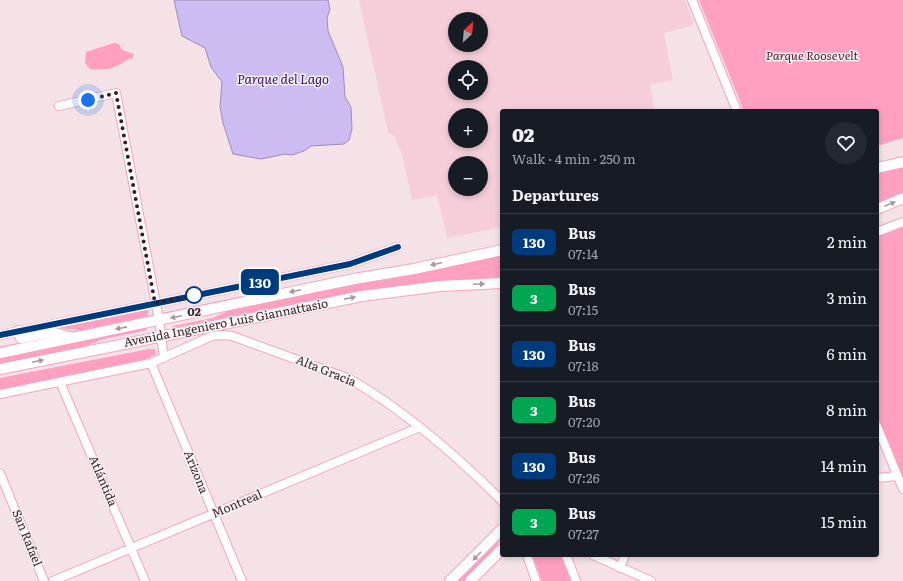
<!DOCTYPE html>
<meta charset="utf-8">
<style>
body{margin:0;font-family:Literata,serif;background:#242831;color:#f1f3f6;height:100vh;display:flex;flex-direction:column;font-size:15px;white-space:nowrap}
*{box-sizing:border-box;margin:0}
p{font-size:13px;color:#9ea1a6}
.icon{flex:none;width:22px;height:22px;fill:none;stroke:currentColor;stroke-width:2;stroke-linecap:round;stroke-linejoin:round}
.map{position:relative;flex:1;overflow:hidden}
.drawer{position:absolute;left:500px;top:109px;width:379px;height:448px;display:flex;flex-direction:column;background:#171b24;border-radius:4px;box-shadow:0 2px 6px #0003}
.drawer>*{flex:none}
.badge{padding:0 8px;border-radius:6px;font-size:14px;line-height:26px}
.needle{width:26px;rotate:26deg}
.tools{position:absolute;left:448px;top:12px;display:grid;gap:8px}
.tools a{display:grid;place-items:center;width:40px;height:40px;border-radius:50%;background:#171b24;box-shadow:0 2px 6px #0003;font-size:20px}
.you{position:absolute;width:20px;height:20px;margin:-10px;border:3px solid #fff;border-radius:50%;background:#1a73e8;box-shadow:0 0 0 6px #1a73e833}
.map>.badge{position:absolute;translate:-50% -50%;box-shadow:0 0 0 2px #fff}
h2{padding:0 12px;font-size:15px;line-height:36px}
.round{display:grid;place-items:center;flex:none;width:42px;height:42px;border-radius:21px;background:#242831}
.headline{display:flex;align-items:center;justify-content:space-between;height:68px;padding:0 12px}
h1{font-size:19px;font-weight:800;line-height:30px}
ul{padding:0;list-style:none}
li{display:flex;align-items:center;gap:12px;height:56px;padding:0 12px;border-top:1px solid #363941}
li div{flex:1}
li b{display:block;font-size:15px}
li em{font-style:normal}
li .badge{min-width:44px;font-weight:700;text-align:center}
.map>svg:first-child{display:block}
.built{fill:#f5ceda;fill-rule:evenodd}
.green{fill:#ffa0c0}
.water{fill:#ccbcf2;stroke:#a08bb4}
.lines{fill:none;stroke-linecap:round;stroke-linejoin:round}
.minor-casing{stroke:#f7a3bf;stroke-width:10}
.major-casing{stroke:#f7a3bf;stroke-width:12}
.minor{stroke:#fff;stroke-width:8}
.major{stroke:#fff;stroke-width:10}
.oneway{fill:#a6989d}
.line-casing{stroke:#fff;stroke-width:9}
.line{stroke:#003b80;stroke-width:6}
.walk{stroke:#3a1a25;stroke-width:4;stroke-dasharray:0 7.2}
.stop-dot{fill:#fff;stroke:#003b80;stroke-width:2}
.labels{text-anchor:middle;stroke-width:3;stroke-linejoin:round;paint-order:stroke}
.park-label{font-size:12px;font-style:italic;fill:#4f122c;stroke:#f4f4f4}
.stop-label{font-size:12px;font-weight:bold;fill:#3a1a25;stroke:#f4f4f4}
.street-label{font-size:12px;fill:#3a1a25;stroke:#f4f4f4}
.water-label{font-size:13px;font-style:italic;fill:#3c0670;stroke:#f4f4f4}
</style>
<div class="map">
<svg width="903" height="581" viewBox="0 0 903 581">
<rect width="100%" height="100%" fill="#f4e2e7"/>
<path class="built" d="M359,0H685L694,25L664,33L673,80L650,84L655,111H502V227L447,238L437,195L412,200L402,154L394,136L388,132ZM455,19H481V45H455ZM455,67H481V93H455ZM455,115H481V141H455ZM455,163H481V189H455Z"/>
<path class="green" d="M699,0H903V138L877,146V111H744Z
M114,43L119,44L122,50L134,54L132,60L130,58C115,68 109,71 90,69L85,63L86,52Z
M903,166V194L877,204V174Z
M903,225V486L877,425V235Z
M502,254V279L410,285L337,296L172,328L173,326L213,318L230,310Z
M145,309L149,311L147,316L81,330L57,328L24,335Z
M147,327V330L100,340L86,346L0,364V357Z
M149,349H155V355L146,359L0,390V378Z
M502,536L492,553L464,581H457Z
M532,555H560L572,581H542Z"/>
<path class="water" d="M174,0H328L330,9L327,18L328,31L343,67L345,97L351,107L352,129L349,140L344,144L311,146L304,151L292,155L285,154L261,159L233,154L223,123L220,107L222,82L211,67L205,48L182,36Z"/>
<g class="lines">
<defs>
<path id="minor" d="M692,0L737,111
M59,106L116,93L159,320L164,358
M877,232L903,222
M0,335L350,264L398,247
M151,363L242,581
M60,382L145,581
M0,394L151,363L212,336L221,335L232,336L350,379C407,412 456,455 502,501
M877,426L903,489
M0,473L44,581
M877,478L897,476
M527,555L536,581
M566,555L576,581
M593,555L651,581
M620,568L625,555
M53,581L420,427"/>
<path id="major" d="M877,168L903,162
M877,209L903,198
M18,331L21,338L51,332L70,337
M0,353L354,279L414,269L502,250
M0,369L362,296L440,286L502,283
M450,581L502,529
M470,581L502,549"/>
</defs>
<use href="#minor" class="minor-casing"/>
<use href="#major" class="major-casing"/>
<use href="#minor" class="minor"/>
<use href="#major" class="major"/>
</g>
<defs><path id="oneway-solid" d="M-6-.8H1V-3.2L6.5 0L1 3.2V.8H-6Z"/></defs>
<g class="oneway">
<use href="#oneway-solid" transform="translate(890 204) rotate(-22)"/>
<use href="#oneway-solid" transform="translate(436 264) rotate(168)"/>
<use href="#oneway-solid" transform="translate(479 284) rotate(-2)"/>
<use href="#oneway-solid" transform="translate(295 291) rotate(168)"/>
<use href="#oneway-solid" transform="translate(350 298) rotate(-11)"/>
<use href="#oneway-solid" transform="translate(176 317) rotate(168)"/>
<use href="#oneway-solid" transform="translate(121 328) rotate(169)"/>
<use href="#oneway-solid" transform="translate(38 361) rotate(-12)"/>
<use href="#oneway-solid" transform="translate(477 556) rotate(134)"/>
</g>
<g class="lines">
<defs>
<path id="line" d="M0,335L350,264L398,247"/>
</defs>
<use href="#line" class="line-casing"/>
<use href="#line" class="line"/>
<path class="walk" d="M88,100L116,93L155,303L200,294L194,295"/>
</g>
<circle class="stop-dot" cx="194" cy="295" r="8"/>
<g class="labels">
<g class="park-label">
<text x="812" y="60">Parque Roosevelt</text>
</g>
<g class="stop-label">
<text x="194" y="316">02</text>
</g>
<g class="street-label">
<text transform="translate(226 323) rotate(-11)" y="4">Avenida Ingeniero Luis Giannattasio</text>
<text transform="translate(326 371) rotate(22)" y="4">Alta Gracia</text>
<text transform="translate(196 472) rotate(68)" y="4">Arizona</text>
<text transform="translate(103 481) rotate(67)" y="4">Atlántida</text>
<text transform="translate(237 504) rotate(-23)" y="4">Montreal</text>
<text transform="translate(27 538) rotate(68)" y="4">San Rafael</text>
</g>
<g class="water-label">
<text x="283" y="84">Parque del Lago</text>
</g>
</g>
</svg>
<div class="tools">
<a><svg class="needle" viewBox="-14 -14 28 28"><path d="M0-13l5 13h-10z" fill="#e53935"/><path d="M0 13l5-13h-10z" fill="#9ea1a6"/></svg></a>
<a><svg class="icon" aria-label="locate" viewBox="0 0 24 24"><circle cx="12" cy="12" r="6"/><path d="M12 2v4M12 18v4M2 12h4M18 12h4"/></svg></a>
<a>+</a>
<a>−</a>
</div>
<div class="you" style="left:88px;top:100px"></div>
<b class="badge" style="left:260px;top:282px;background:#003b80;color:#fff">130</b>
<section class="drawer">
<div class="headline"><div><h1>02</h1><p>Walk · 4 min · 250 m</p></div><a class="round"><svg class="icon" aria-label="heart" viewBox="0 0 24 24"><path d="M12 20l-8-8c-3-5 5-10 8-4 3-6 11-1 8 4z"/></svg></a></div>
<h2>Departures</h2>
<ul>
<li><span class="badge" style="background:#003b80;color:#fff">130</span><div><b>Bus</b><p>07:14</p></div><em>2 min</em></li>
<li><span class="badge" style="background:#00a651;color:#fff">3</span><div><b>Bus</b><p>07:15</p></div><em>3 min</em></li>
<li><span class="badge" style="background:#003b80;color:#fff">130</span><div><b>Bus</b><p>07:18</p></div><em>6 min</em></li>
<li><span class="badge" style="background:#00a651;color:#fff">3</span><div><b>Bus</b><p>07:20</p></div><em>8 min</em></li>
<li><span class="badge" style="background:#003b80;color:#fff">130</span><div><b>Bus</b><p>07:26</p></div><em>14 min</em></li>
<li><span class="badge" style="background:#00a651;color:#fff">3</span><div><b>Bus</b><p>07:27</p></div><em>15 min</em></li>
</ul>
</section>
</div>
